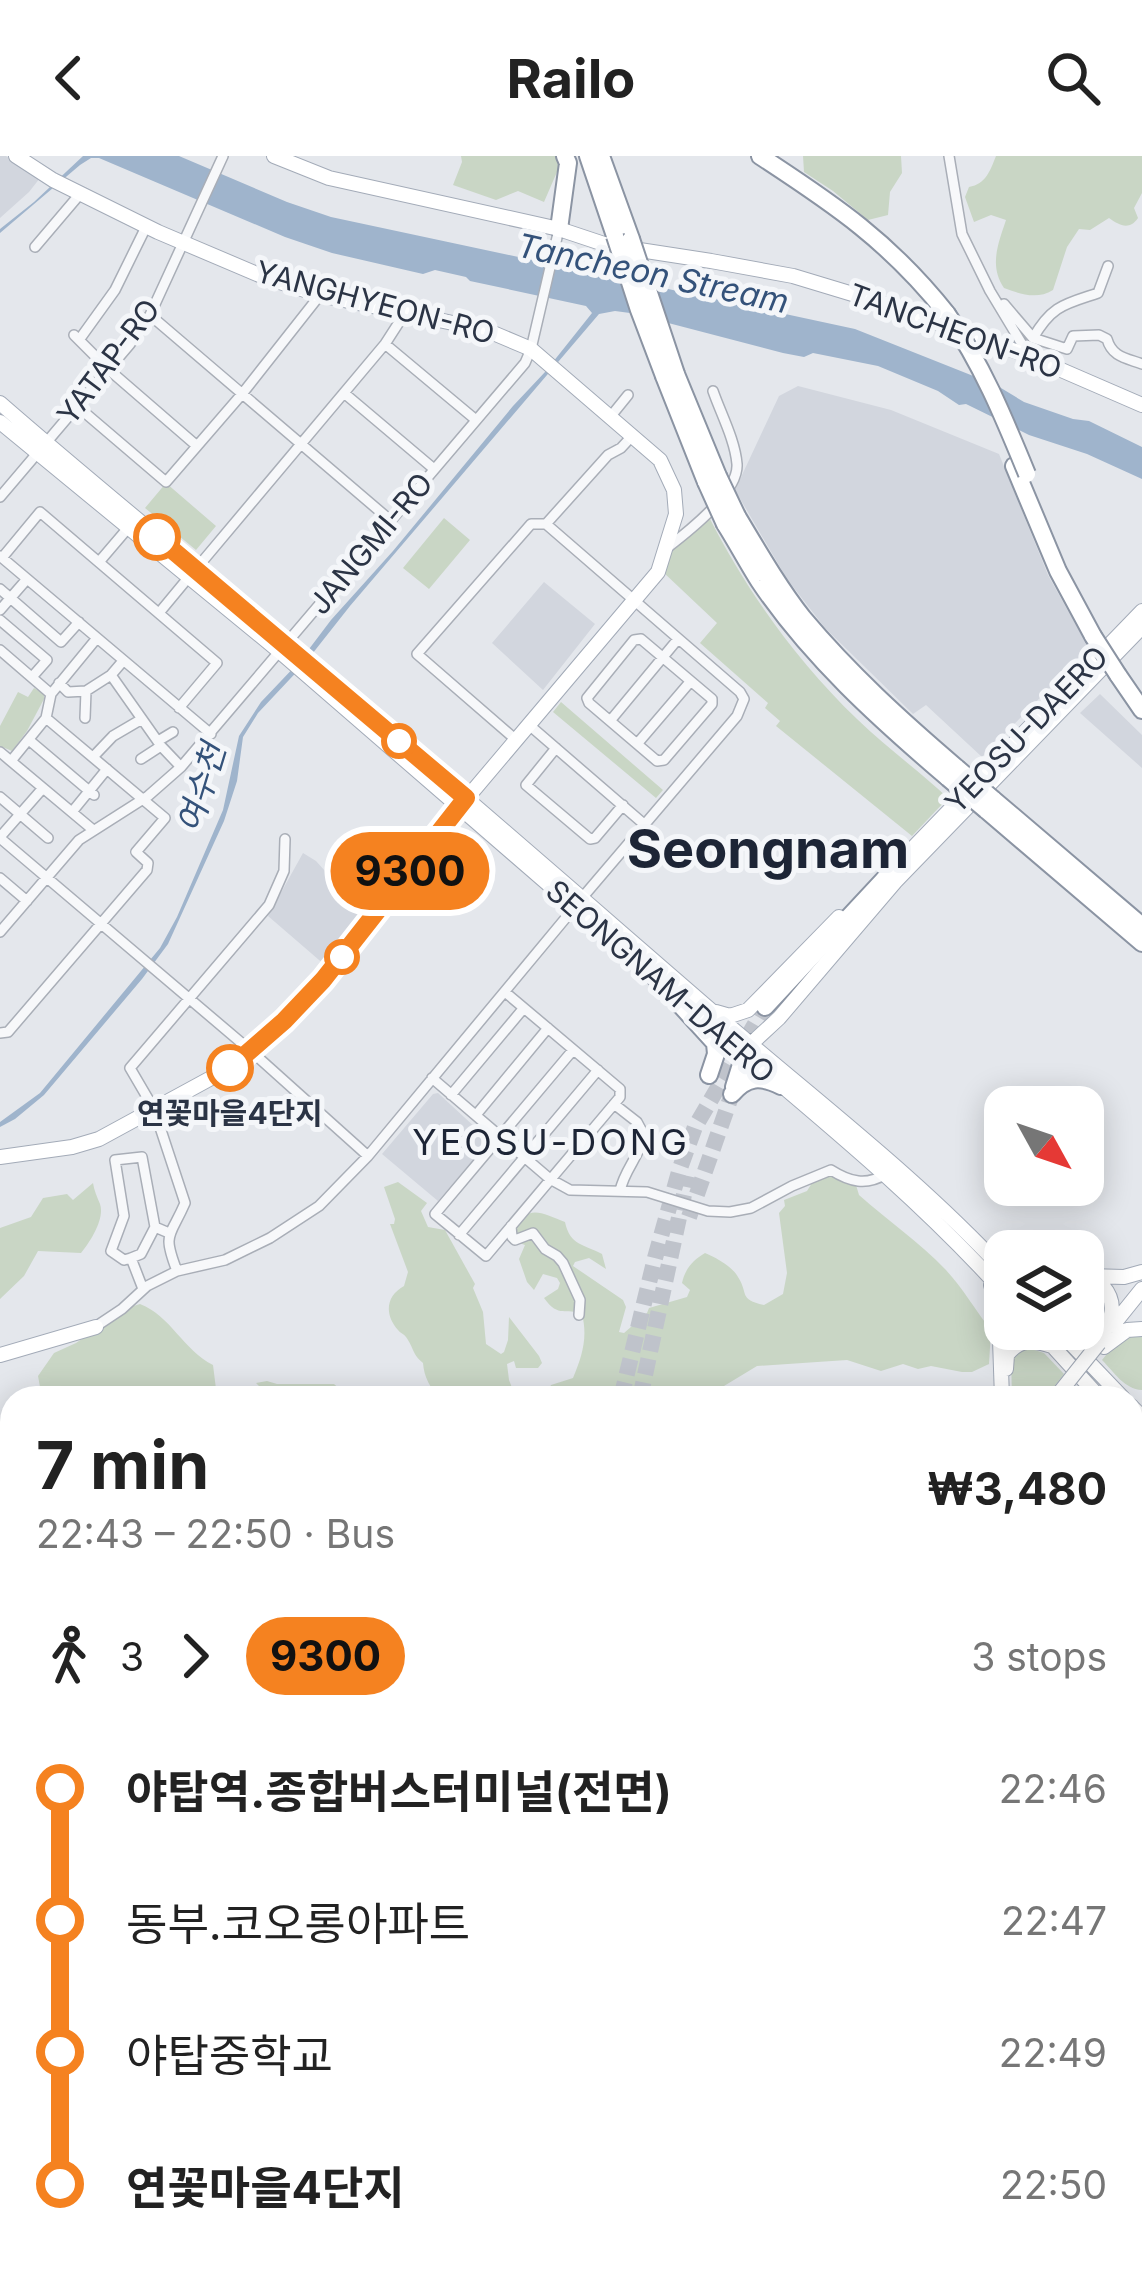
<!DOCTYPE html>
<meta charset="utf-8">
<style>
body{margin:0;font-family:Inter,"Noto Sans KR",sans-serif;background:#f2f2f2;color:#222;height:100vh;display:flex;flex-direction:column;font-size:45px;white-space:nowrap}
*{box-sizing:border-box;margin:0}
p{font-size:39px;color:#767676}
.icon{flex:none;width:66px;height:66px;fill:none;stroke:currentColor;stroke-width:2;stroke-linecap:round;stroke-linejoin:round}
.map{position:relative;flex:1;overflow:hidden}
.details{position:absolute;left:0px;top:1230px;width:1143px;height:891px;display:flex;flex-direction:column;background:#fff;border-radius:36px 36px 0 0;box-shadow:0 6px 30px #0003}
.details>*{flex:none}
.badge{padding:0 24px;border-radius:39px;font-size:42px;line-height:78px}
.needle{width:78px;rotate:130deg}
.tools{position:absolute;left:984px;top:930px;display:grid;gap:24px}
.tools a{display:grid;place-items:center;width:120px;height:120px;border-radius:24px;background:#fff;box-shadow:0 6px 30px #0003;font-size:60px}
.map>.badge{position:absolute;translate:-50% -50%;box-shadow:0 0 0 6px #fff}
.legs{display:flex;align-items:center;gap:18px;height:132px;padding:0 36px;font-size:39px}
.legs p{margin-inline-start:auto}
.overview{display:flex;align-items:center;justify-content:space-between;height:204px;padding:0 36px}
h1{font-size:66px;font-weight:700;line-height:90px}
ul{padding:0 36px;list-style:none}
li{display:flex;align-items:center;gap:42px;height:132px;font-size:45px}
li i{display:grid;place-items:center;width:18px;height:100%;margin:0 15px;background:currentColor}
li i::after{content:'';width:30px;height:30px;margin:-15px;border:9px solid;border-radius:50%;background:#fff}
li p{margin-inline-start:auto}
li:first-child i{background:linear-gradient(#0000 50%,currentColor 0)}
li:last-child i{background:linear-gradient(currentColor 50%,#0000 0)}
header{display:flex;justify-content:space-between;align-items:center;height:156px;padding:0 36px;background:#fff;font-size:54px;font-weight:700}
.map>svg:first-child{display:block}
.built{fill:#d2d6de}
.green{fill:#c9d6c5}
.water{fill:#9fb4cc}
.lines{fill:none;stroke-linecap:round;stroke-linejoin:round}
.highway-tunnel{stroke:#bfc3cb;stroke-width:16;stroke-dasharray:16 8;stroke-linecap:butt}
.minor-casing{stroke:#a9aeb7;stroke-width:12}
.major-casing{stroke:#a3abb8;stroke-width:16}
.highway-casing{stroke:#8b94a3;stroke-width:20}
.minor{stroke:#f7f8fa;stroke-width:9}
.major{stroke:#fff;stroke-width:14}
.highway{stroke:#fff;stroke-width:16}
.major-bridge-casing{stroke:#a3abb8;stroke-width:16;stroke-linecap:butt}
.highway-bridge-casing{stroke:#8b94a3;stroke-width:20;stroke-linecap:butt}
.major-bridge{stroke:#fff;stroke-width:14}
.highway-bridge{stroke:#fff;stroke-width:16}
.line-1-casing{stroke:#fff;stroke-width:27}
.line-1{stroke:#f58220;stroke-width:18}
.stop-1-dot{fill:#fff;stroke:#f58220;stroke-width:6}
.labels{text-anchor:middle;stroke-width:10;stroke-linejoin:round;paint-order:stroke}
.street-label{font-size:30px;fill:#2b3445;stroke:#f4f6f9}
.stop-label{font-size:30px;font-weight:bold;fill:#2b3445;stroke:#f4f6f9}
.water-label{font-size:33px;font-style:italic;fill:#34527a;stroke:#f4f6f9}
.quarter-label{font-size:36px;letter-spacing:3px;fill:#1d2536;stroke:#f4f6f9}
.town-label{font-size:54px;font-weight:bold;fill:#1d2536;stroke:#f4f6f9}
</style>
<header><svg class="icon" aria-label="back" viewBox="0 0 24 24"><path d="M15 5l-7 7 7 7"/></svg>Railo<svg class="icon" aria-label="search" viewBox="0 0 24 24"><circle cx="10" cy="10" r="6"/><path d="M15 15l6 6"/></svg></header>
<div class="map">
<svg width="1142" height="2119" viewBox="0 0 1142 2119">
<rect width="100%" height="100%" fill="#e4e7ec"/>
<path class="built" d="M0,0H6L40,22L29,36L0,62Z
M798,230L891,254L999,298L1048,419L1087,489L1086,495L982,601L926,549L913,558L825,472L787,423L735,334L779,240Z
M544,426L595,468L543,534L492,487Z
M1100,538L1142,579V612L1080,557Z
M303,697L316,705L364,758V763L326,810L268,760Z
M438,937L490,985L438,1045L382,998L433,938Z
M313,2109H421L436,2119H309Z"/>
<path class="green" d="M461,0H556L560,9L544,46L518,35L496,44L453,29L462,6Z
M803,0H901L902,17L890,36L888,59L868,64L833,35L804,16Z
M996,0H1142V37L1134,52L1138,62C1129,75 1119,69 1109,62L1090,74L1079,73L1067,91L1053,134C1037,144 1020,138 1004,132C989,110 998,88 1006,64L991,59L974,66L965,41L969,31C986,28 990,15 996,0Z
M166,327L216,370L196,394L145,352Z
M709,361C747,436 797,505 857,563C886,591 919,615 948,642L912,680L776,570L780,565L765,552L768,547L700,487L717,467L663,416L673,394Z
M444,362L470,384L429,433L403,412Z
M34,532L44,538V543L27,575L12,595L0,590V570L18,536L28,541Z
M561,546L663,634L656,642L553,556Z
M833,1018L856,1029L859,1039C887,1064 919,1086 945,1113C963,1132 975,1154 991,1174L989,1208L972,1216H962L931,1210L918,1213L903,1208L881,1215L847,1204L757,1210L724,1230L696,1239L672,1233L661,1234L643,1242H544L551,1229L573,1222C582,1200 588,1182 582,1158C566,1151 559,1163 544,1142L558,1133L560,1127L557,1122L543,1118L534,1134L527,1126L519,1103L525,1089L519,1087L514,1075C527,1047 541,1057 565,1066C570,1090 584,1088 602,1098L606,1113L589,1102L575,1106L573,1110L623,1144L626,1151L619,1176L624,1177L647,1157L649,1152L687,1141L690,1134L682,1127C685,1113 693,1104 705,1097C715,1101 733,1111 738,1121C749,1138 738,1143 764,1149L783,1138L787,1117L779,1057L785,1050L784,1044L807,1035L815,1022Z
M398,1026L427,1047L421,1055L428,1071L445,1074L475,1128L473,1132L483,1156L486,1188L501,1198L504,1196L508,1184L509,1161L539,1200L542,1207L538,1212H516L514,1205L507,1208L509,1224L516,1242H440C430,1232 424,1221 423,1207C412,1198 414,1192 406,1181C404,1178 400,1177 398,1174C384,1158 386,1140 404,1130L408,1116L390,1068H394L395,1063L384,1031Z
M93,1027C94,1034 97,1041 100,1048C105,1062 91,1085 81,1097L38,1095L24,1120L0,1143V1072L31,1061L43,1042L67,1038L73,1044Z
M1083,1129H1091L1107,1141V1165L1088,1187L1075,1173H1083Z
M140,1148C171,1160 183,1194 213,1209L216,1233L224,1242H42L38,1220L54,1197L76,1187L127,1152Z
M1142,1176V1234C1124,1233 1114,1216 1102,1204L1118,1184Z
M1025,1191L1044,1197L1064,1218L1045,1242L1012,1241L1011,1203Z
M267,1225L277,1228H334L350,1242H261L262,1233L256,1227Z
M12,1565V2056H0V1582Z
M1131,1796L1142,1799V1933L1131,1955Z
M715,2109H827L825,2119C791,2119 753,2119 719,2116Z"/>
<path class="water" d="M83,0H179L287,46L331,61L855,173L996,229L1024,246L1073,263L1089,265L1142,291V323L1087,298L1029,279L966,248L959,249L938,235L878,210L813,197L804,201L783,197L630,157L615,155L599,158L350,450L305,507L258,557L243,581L237,625L224,665L168,788L142,823L44,939L15,963L0,971V966L40,937L160,792L177,761L223,654L239,580L261,546L300,505L331,464L393,395L513,250L545,216L592,157L586,150L470,125L466,121L435,114L423,118L332,97L285,81L99,2H91L80,9L0,77V73L34,46Z"/>
<g class="lines">
<path class="highway-tunnel" d="M689,1061L732,938
M621,1242L655,1102L680,1012L695,971L765,851
M640,1242L688,1020"/>
<defs>
<path id="minor" d="M949,0L962,78L990,135L1028,198
M35,91L80,38
M1004,148L1033,182L1067,193L1073,180L1099,179L1107,183C1112,201 1126,202 1142,208
M150,159L390,364
M74,179L108,213L197,290
M1033,182C1052,149 1065,148 1098,137L1108,110
M79,184L115,134L146,71
M385,188L476,264
M344,237L434,313
M77,250L166,326L242,238L320,139
M611,260L628,239
M0,341L130,188L150,159L223,0
M546,368L740,536L744,543L737,560L582,742
M667,392C689,375 739,336 737,308C735,284 721,258 713,235
M0,400L211,578
M2,402L40,356L217,507L179,552
M99,406L128,372
M196,413L385,188L405,157
M0,433L61,486L79,466
M0,454L27,423
M159,457L188,422
M0,464L47,504L32,521
M641,483L712,543V548L664,604L657,605L589,547L587,542L634,484Z
M0,494L51,538
M123,505L111,519L161,590L181,611
M59,527L68,536L86,535
M85,562L86,535L111,519
M610,565L678,483
M528,568L645,669
M515,583L417,498L531,368H546L608,299L621,292L633,279
M29,584L94,639
M158,585L173,576
M637,588L690,526
M556,592L526,629L590,683L595,682L623,649
M0,596L92,673
M93,601L113,580L142,563
M141,603L161,590
M11,605L46,562L51,538L97,482
M0,641L48,682
M72,656L107,613
M0,681L43,632
M0,682L251,895L368,1000
M0,722L27,745
M0,776L79,684L148,640L181,611L525,207L531,193L559,73
M505,836L620,933V941L486,1100L435,1058L573,894
M0,877L8,876L147,714L148,707L136,696L165,662L46,562
M432,922L550,1023L570,1034L647,1036L708,1055L730,1056L751,1052L792,1030L831,1014C850,1026 866,1030 886,1018
M451,939L523,853
M614,948L637,966L644,979C640,1000 624,1014 620,1035
M476,959L548,872
M511,1070L512,1081L515,1084L533,1077L545,1093L557,1100L563,1107L580,1144L579,1159
M459,1079L598,914
M131,1102L141,1098L155,1071
M177,1115C162,1076 170,1082 185,1047L154,953L130,912L269,749L284,715L285,683
M143,1133L131,1102L124,1104L111,1095L124,1060L115,1004L142,1001L155,1071L169,1077
M92,1173L122,1153L147,1130L177,1115L225,1104L270,1082L319,1050L368,1000L574,752
M1131,1341L1142,1349
M1131,1442L1142,1433
M1131,1470L1142,1460
M1131,1500L1142,1488
M1131,1538L1142,1546
M1131,1580L1142,1566
M1131,1618L1142,1639
M1131,1672L1142,1678
M1131,1733L1142,1736
M1131,1965L1142,1943
M1131,1989L1142,1994
M1131,2079L1142,2080
M418,2109L441,2119
M599,2109L612,2119
M999,2109L1011,2110
M249,2119L257,2109
M309,2119L313,2109
M515,2119L519,2109
M888,2119L890,2109
M930,2119L931,2109
M1091,2119L1092,2109"/>
<path id="major" d="M274,0L329,22L559,73L607,89L711,105L793,120L879,146L1029,200L1142,249
M0,247C94,329 191,407 285,487C429,609 571,733 713,856C812,942 916,1020 1005,1116
M0,266L279,495L660,825
M883,723L1142,455
M695,856C801,947 911,1033 1005,1138
M716,856L730,860L748,854L839,761
M752,887L779,862L895,726L1142,471
M0,1001L72,991L99,983L235,909L284,865L323,824L467,642L658,416L676,358L674,334L660,304L531,193L486,174L320,139L264,121L158,76L53,24L16,0
M1088,1120L1124,1121L1142,1116
M1083,1124L1103,1130C1120,1150 1109,1167 1099,1187
M991,1129L999,1155L1002,1242
M1113,1169L1142,1133
M1037,1173L1100,1242
M1057,1173L1123,1242
M1104,1191L1127,1174L1142,1173
M0,1199L96,1171
M1006,1213L1007,1199C1020,1182 1034,1184 1052,1190
M1131,1250L1142,1261
M1131,1273L1142,1283
M0,1277L12,1278
M0,1297H12
M0,1312L12,1309
M1131,1385L1142,1378
M1131,1784L1142,1788
M661,2109L679,2119
M80,2119L104,2109
M211,2119L221,2109
M458,2119L462,2109
M1141,2119L1142,2111"/>
<path id="highway" d="M588,0L615,80
M601,0L631,83
M760,0C835,49 890,86 947,158
M559,73L568,7L565,0
M676,218L718,320
M664,220L706,326
M1014,310L1058,415L1093,480
M737,360C758,395 778,430 803,462C849,517 902,565 957,612
M725,368C737,387 747,406 759,425C810,501 879,563 948,622
M1118,519L1142,554
M993,643L1142,770
M986,654L1142,787
M653,819L715,887L716,898L709,919
M765,851L888,719
M734,931L744,899L752,887
M732,938C747,920 761,920 781,930
M0,2088L12,2086
M0,2100L12,2098
M130,2119L142,2109"/>
</defs>
<use href="#minor" class="minor-casing"/>
<use href="#major" class="major-casing"/>
<use href="#highway" class="highway-casing"/>
<use href="#minor" class="minor"/>
<use href="#major" class="major"/>
<use href="#highway" class="highway"/>
<defs>
<path id="major-bridge" d="M1056,1241L1099,1187"/>
<path id="highway-bridge" d="M615,80L639,154L664,220
M631,83L676,218
M947,158C982,208 1004,262 1027,318
M718,320L737,360
M706,326L725,368
M1093,480L1118,519
M957,612L993,643
M948,622L986,654"/>
</defs>
<use href="#major-bridge" class="major-bridge-casing"/>
<use href="#highway-bridge" class="highway-bridge-casing"/>
<use href="#major-bridge" class="major-bridge"/>
<use href="#highway-bridge" class="highway-bridge"/>
</g>
<g class="lines">
<defs>
<path id="line-1" d="M157,381L466,642L323,824L284,865L230,912"/>
</defs>
<use href="#line-1" class="line-1-casing"/>
<use href="#line-1" class="line-1"/>
</g>
<g class="stop-1-dot">
<circle cx="157" cy="381" r="21"/>
<circle cx="399" cy="585" r="15"/>
<circle cx="342" cy="801" r="15"/>
<circle cx="230" cy="912" r="21"/>
</g>
<g class="labels">
<g class="street-label">
<text transform="translate(375 147) rotate(15)" y="10">YANGHYEON-RO</text>
<text transform="translate(955 176) rotate(20)" y="10">TANCHEON-RO</text>
<text transform="translate(109 206) rotate(-53)" y="10">YATAP-RO</text>
<text transform="translate(371 388) rotate(-50)" y="10">JANGMI-RO</text>
<text transform="translate(1027 574) rotate(-46)" y="10">YEOSU-DAERO</text>
<text transform="translate(660 826) rotate(41)" y="10">SEONGNAM-DAERO</text>
</g>
<g class="stop-label">
<text x="230" y="968">연꽃마을4단지</text>
</g>
<g class="water-label">
<text transform="translate(653 117) rotate(12)" y="12">Tancheon Stream</text>
<text transform="translate(201 632) rotate(-73)" y="12">여수천</text>
</g>
<g class="quarter-label">
<text x="551" y="999">YEOSU-DONG</text>
</g>
<g class="town-label">
<text x="768" y="712">Seongnam</text>
</g>
</g>
</svg>
<div class="tools">
<a><svg class="needle" viewBox="-14 -14 28 28"><path d="M0-13l5 13h-10z" fill="#e53935"/><path d="M0 13l5-13h-10z" fill="#767676"/></svg></a>
<a><svg class="icon" aria-label="layers" viewBox="0 0 24 24"><path d="M12 4l9 5-9 5-9-5zM3 14l9 5 9-5"/></svg></a>
</div>
<b class="badge" style="left:410px;top:715px;background:#f58220;color:#111">9300</b>
<section class="details">
<div class="overview"><div><h1>7 min</h1><p>22:43 – 22:50 · Bus</p></div><b>₩3,480</b></div>
<div class="legs"><svg class="icon" aria-label="walk" viewBox="0 0 24 24"><circle cx="13" cy="4" r="2"/><path d="M13 8l-2 6 4 7M11 14l-3 7M7 12l3-4h3l4 4"/></svg>3<svg class="icon" aria-label="forward" viewBox="0 0 24 24"><path d="M9 5l7 7-7 7"/></svg><b class="badge" style="background:#f58220;color:#111">9300</b><p>3 stops</p></div>
<ul>
<li><i style="color:#f58220"></i><b>야탑역.종합버스터미널(전면)</b><p>22:46</p></li>
<li><i style="color:#f58220"></i><span>동부.코오롱아파트</span><p>22:47</p></li>
<li><i style="color:#f58220"></i><span>야탑중학교</span><p>22:49</p></li>
<li><i style="color:#f58220"></i><b>연꽃마을4단지</b><p>22:50</p></li>
</ul>
</section>
</div>
